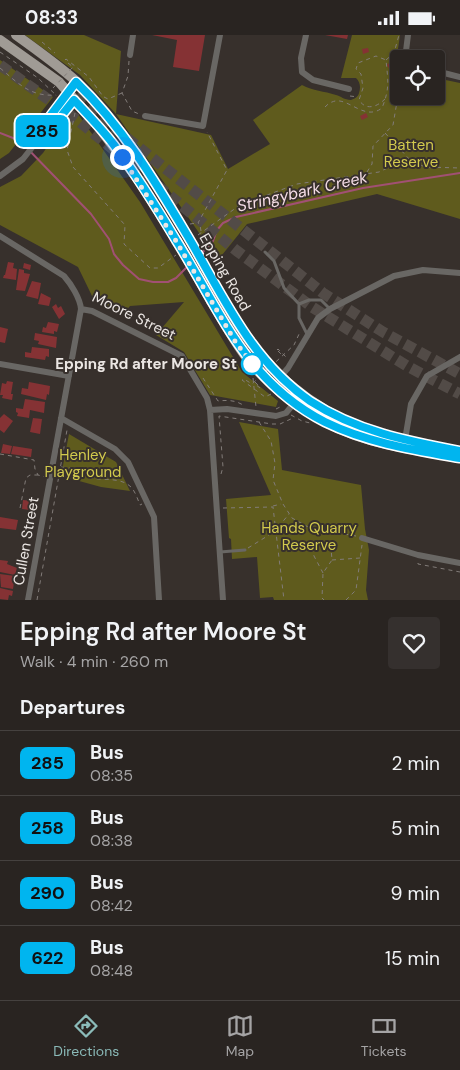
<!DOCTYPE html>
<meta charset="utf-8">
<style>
body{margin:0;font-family:"DM Sans",sans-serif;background:#35302e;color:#f1f3f6;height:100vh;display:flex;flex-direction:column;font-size:19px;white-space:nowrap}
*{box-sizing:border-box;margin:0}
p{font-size:16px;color:#a5a4a5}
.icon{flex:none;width:28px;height:28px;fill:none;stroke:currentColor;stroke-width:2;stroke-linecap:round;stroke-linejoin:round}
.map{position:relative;height:565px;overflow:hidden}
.side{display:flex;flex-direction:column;background:#292421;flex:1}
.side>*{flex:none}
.badge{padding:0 10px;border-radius:8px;font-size:18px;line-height:32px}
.tools{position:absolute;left:390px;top:15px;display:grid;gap:10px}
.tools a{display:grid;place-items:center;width:55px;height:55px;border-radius:5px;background:#292421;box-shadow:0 1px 4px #0004,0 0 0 1px #45413f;font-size:25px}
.you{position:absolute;width:25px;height:25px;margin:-12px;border:4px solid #fff;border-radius:50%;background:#1a73e8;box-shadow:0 0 0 8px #1a73e833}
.map>.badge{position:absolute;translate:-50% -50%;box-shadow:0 0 0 2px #fff}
h2{padding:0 20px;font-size:19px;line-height:45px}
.round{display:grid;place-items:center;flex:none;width:52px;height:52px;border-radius:5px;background:#35302e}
.summary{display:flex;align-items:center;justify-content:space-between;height:85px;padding:0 20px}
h1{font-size:24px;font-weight:600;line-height:38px}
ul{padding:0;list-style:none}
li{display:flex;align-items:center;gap:15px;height:65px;padding:0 20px;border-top:1px solid #45413f}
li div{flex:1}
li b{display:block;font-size:19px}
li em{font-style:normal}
li .badge{min-width:55px;font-weight:700;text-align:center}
.status{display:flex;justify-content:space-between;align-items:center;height:35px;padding:0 25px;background:#292421;direction:ltr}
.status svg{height:14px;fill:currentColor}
.dock{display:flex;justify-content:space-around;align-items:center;height:70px;border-top:1px solid #45413f;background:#292421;font-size:14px;color:#a5a4a5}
.dock a{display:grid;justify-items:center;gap:2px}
.dock .selected{color:#8bbbb9}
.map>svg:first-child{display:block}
.green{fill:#5f5b1d}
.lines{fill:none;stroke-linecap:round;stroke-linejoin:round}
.stream{stroke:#a15073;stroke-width:2}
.building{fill:#853234}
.highway-tunnel{stroke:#524b47;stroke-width:11;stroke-dasharray:11 5.5;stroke-linecap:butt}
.path{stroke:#827c79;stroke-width:1;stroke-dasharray:4 4;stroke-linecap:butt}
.lane{stroke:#696764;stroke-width:3}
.street{stroke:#696764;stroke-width:6}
.primary{stroke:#a09b95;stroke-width:10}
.path-bridge{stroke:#827c79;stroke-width:1;stroke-dasharray:4 4;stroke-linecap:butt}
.primary-bridge{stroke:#a09b95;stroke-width:10}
.line-casing{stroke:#fff;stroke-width:11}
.line{stroke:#00b5ef;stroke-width:8}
.walk{stroke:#ebe6e3;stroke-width:5;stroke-dasharray:0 9}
.stop-dot{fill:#fff;stroke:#00b5ef;stroke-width:2.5}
.labels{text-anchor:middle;stroke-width:4;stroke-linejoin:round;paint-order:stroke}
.park-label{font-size:15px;fill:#d2ca4d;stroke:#37302c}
.street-label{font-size:15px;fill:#ebe6e3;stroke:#37302c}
.stop-label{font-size:15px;font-weight:bold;fill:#ebe6e3;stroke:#37302c;text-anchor:end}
.water-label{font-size:16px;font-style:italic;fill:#f5dde6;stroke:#37302c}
</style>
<div class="status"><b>08:33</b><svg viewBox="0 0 49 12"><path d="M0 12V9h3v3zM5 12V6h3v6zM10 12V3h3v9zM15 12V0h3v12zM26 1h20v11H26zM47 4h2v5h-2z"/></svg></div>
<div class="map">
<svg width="460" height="565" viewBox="0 0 460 565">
<rect width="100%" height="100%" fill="#37302c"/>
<path class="green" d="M25,0H84L121,16L116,79L211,100L228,134L270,109L253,85L302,50C313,56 324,56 336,60C341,61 344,65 351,65C354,64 358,62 359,58C361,52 360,47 356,43H341L352,0H400L396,28L399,30V61H436V43L460,48V184L377,159L247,189L218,225L116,79L80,40Z
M0,25L53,62L9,118L0,124Z
M78,79L140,167L242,337L278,366L276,372L210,360L184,317L156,300L184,267L130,271L122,280L93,263L78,232L0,190V152L21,141L43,118L67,83Z
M239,387L278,394L282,435L361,450L365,494L369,515L366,555L368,565H274L273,562L260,563L257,522L232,524L231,504L229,503L226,464L271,460Z
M69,399L116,427L130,456L101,452L61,441Z"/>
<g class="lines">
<path class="stream" d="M0,98L13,103L24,110L91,179L109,204L114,219L123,230L139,244L153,247H168L176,243L187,232
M202,218L213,206L217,195L223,188L236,182L363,153L460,138"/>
</g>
<path class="building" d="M152,0H205L199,36L173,32L177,5Z
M325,0H348L347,4Z
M368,13L369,17L363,19L362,14Z
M390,27L394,32L390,35L387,30Z
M366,78L368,82L362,85L360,81Z
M8,227L14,228L13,233L17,234L16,245L3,243L4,240H5Z
M24,228L31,230L30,235L23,233Z
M19,234L24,235V238L30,239L25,256L16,255Z
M32,246L41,248L38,264L26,261Z
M41,258L51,263L49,271L38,269Z
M56,269L58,273L61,271L65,279L59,284L52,272Z
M48,287L59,289L57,297L54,296V299L42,297L43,292L46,293Z
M0,292L8,294L5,308L0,307Z
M35,298L57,302L56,313L38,309L39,306L34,305Z
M32,312L49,314V322L46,321L45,325L25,322V317L31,318Z
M7,346L13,347L11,359H13L12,365L2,363L3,360H0L2,348L6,349Z
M29,347L50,351L49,360L47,359L46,365L21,359L22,353L28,354Z
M25,364L45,367L44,378L30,375L29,383L17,381L18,378L16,377V373L23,374Z
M4,379L13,386L4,398L0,395V383Z
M33,383L42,384L40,399L30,397Z
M3,409L12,411L10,419L1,418Z
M13,411L32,414L31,422L11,419Z
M23,465L32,466L30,475L22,474Z
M0,482L18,485L16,495L0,493Z
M0,525L8,526L7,529L17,533L15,540L0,537Z
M0,539L15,541L13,554L1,552Z
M0,553L13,556L12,561L9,560L8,565L0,564Z"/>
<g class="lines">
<path class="highway-tunnel" d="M0,30L80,87L237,216L312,272L407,331L460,359
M75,62L323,258L383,297L460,339"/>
<path class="path" d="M42,7L55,18
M0,17L38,43L57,61
M65,25L66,24L89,42L102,60
M386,25L394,18L399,0
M129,26L128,41L122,58L132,76L139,79
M68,28L73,32
M0,33C18,48 30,62 56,60
M350,61L358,62
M104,62L108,64L122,58
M325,72C327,70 329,68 332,67C347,60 364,87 382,73C390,53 388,46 386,25L376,21L358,28L356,34L361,39L363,53L359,65C366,76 377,72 385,64
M75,78L67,115L73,132L125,190L124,209L150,233H158L176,220
M385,98L411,126
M367,137L372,129L373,111L393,90L399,55
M190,189L197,188
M201,196L200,190L198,188L227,135L207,97
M198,200L240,170L297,149L379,137L396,129L412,127L426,132L460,133
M277,315L278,314L286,322
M278,316L282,320
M203,343L218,366C227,365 235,365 243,370
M253,343L256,372
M276,374L282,371
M291,380L302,386L310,388
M259,387L271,406L275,428L273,445L283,469L292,483L310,493L356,501
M0,419L34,425L35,434L38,440L45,442
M61,432L76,434L77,438C92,449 118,439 131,452C135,456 138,465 140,470L142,469
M221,439L223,432L219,381L272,389H280L293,383
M273,471L281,469
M20,473L26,443L30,440H38
M223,473L273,472L284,565
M248,513L269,500V494L280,490L289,479
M332,525L360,523
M418,528V529L460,537
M323,538L314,521L312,513L321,506L331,513L332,525L323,538L322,563L324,565
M37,565L67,395
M346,565L356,555L362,510"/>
<path class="lane" d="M265,217L274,226L284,253L299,269
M307,299L299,283V269L309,265H321L330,274
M220,517L245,515"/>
<path class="street" d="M306,0L301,23L302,37L313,45L349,54
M130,20L133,0
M405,24L408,0
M436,36L460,42
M145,81L203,91L220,0
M39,104L45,88L68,57
M0,141L23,124L38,105L50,95L74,65
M0,201L64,241C71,249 80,263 81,274L92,276L182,321L207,363L210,375L223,565
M0,329L69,341
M281,341L288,333L318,283L330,274L394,241L423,235L460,238
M210,375L227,374L276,381L286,378L295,367
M61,383L115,414L128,427L154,482L159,565
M405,405L411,369L427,341L460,322
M362,503L418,520L460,528
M28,565L81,274"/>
<path class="primary" d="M16,0C37,15 58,30 77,47C123,90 154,147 187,200
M0,5L59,47L98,91L139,146L177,206
M216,252C226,269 236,288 248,304C281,350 329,384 383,400C403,406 423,409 443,413
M211,266C225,288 237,313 255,333C285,366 327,393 370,405C399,413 430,418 460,423"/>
<path class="path-bridge" d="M53,53L73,32
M255,347L260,352V353L255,349
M271,359L265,362L242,345L244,344L252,349L294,310L300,297L301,298"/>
<path class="primary-bridge" d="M187,200L216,252
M177,206L211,266"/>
</g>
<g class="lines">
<defs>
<path id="line" d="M460,416C407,406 356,396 310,366C250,325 223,260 187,200C155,146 122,91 76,47L45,88L38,105L50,95L74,65C88,80 102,94 114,110C137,141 157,173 176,205C221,277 245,346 325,387C368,408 414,415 460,423"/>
</defs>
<use href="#line" class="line-casing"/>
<use href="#line" class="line"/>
<path class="walk" d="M122,122L176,206L236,308L255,332L252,329"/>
</g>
<circle class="stop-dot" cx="252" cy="329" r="10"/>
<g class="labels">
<g class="park-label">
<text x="411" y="115">Batten<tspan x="411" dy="17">Reserve</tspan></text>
<text x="83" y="425">Henley<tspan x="83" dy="17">Playground</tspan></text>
<text x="309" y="498">Hands Quarry<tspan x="309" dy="17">Reserve</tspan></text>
</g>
<g class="street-label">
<text transform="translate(225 237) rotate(60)" y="5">Epping Road</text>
<text transform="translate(134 281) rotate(26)" y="5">Moore Street</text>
<text transform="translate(26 506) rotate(-80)" y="5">Cullen Street</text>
</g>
<g class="stop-label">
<text x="237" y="334">Epping Rd after Moore St</text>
</g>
<g class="water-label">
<text transform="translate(302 156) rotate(-13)" y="6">Stringybark Creek</text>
</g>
</g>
</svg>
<div class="tools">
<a><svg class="icon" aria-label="locate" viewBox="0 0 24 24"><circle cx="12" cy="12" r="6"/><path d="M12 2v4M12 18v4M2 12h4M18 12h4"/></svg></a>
</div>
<div class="you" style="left:122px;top:122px"></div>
<b class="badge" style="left:42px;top:96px;background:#00b5ef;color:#111">285</b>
</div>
<section class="side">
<div class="summary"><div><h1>Epping Rd after Moore St</h1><p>Walk · 4 min · 260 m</p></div><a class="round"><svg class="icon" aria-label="heart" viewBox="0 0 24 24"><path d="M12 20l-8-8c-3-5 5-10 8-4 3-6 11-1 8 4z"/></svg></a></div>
<h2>Departures</h2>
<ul>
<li><span class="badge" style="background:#00b5ef;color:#111">285</span><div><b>Bus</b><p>08:35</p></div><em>2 min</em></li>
<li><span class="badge" style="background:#00b5ef;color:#111">258</span><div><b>Bus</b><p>08:38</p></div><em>5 min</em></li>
<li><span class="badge" style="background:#00b5ef;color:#111">290</span><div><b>Bus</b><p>08:42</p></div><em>9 min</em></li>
<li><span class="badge" style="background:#00b5ef;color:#111">622</span><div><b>Bus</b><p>08:48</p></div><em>15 min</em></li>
</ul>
</section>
<nav class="dock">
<a class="selected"><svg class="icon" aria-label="directions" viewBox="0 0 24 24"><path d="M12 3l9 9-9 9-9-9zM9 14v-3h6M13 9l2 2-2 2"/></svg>Directions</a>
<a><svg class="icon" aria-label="map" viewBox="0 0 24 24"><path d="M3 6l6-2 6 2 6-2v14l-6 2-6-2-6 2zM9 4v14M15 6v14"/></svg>Map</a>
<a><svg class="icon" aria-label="tickets" viewBox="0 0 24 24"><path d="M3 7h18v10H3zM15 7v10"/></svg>Tickets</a>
</nav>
